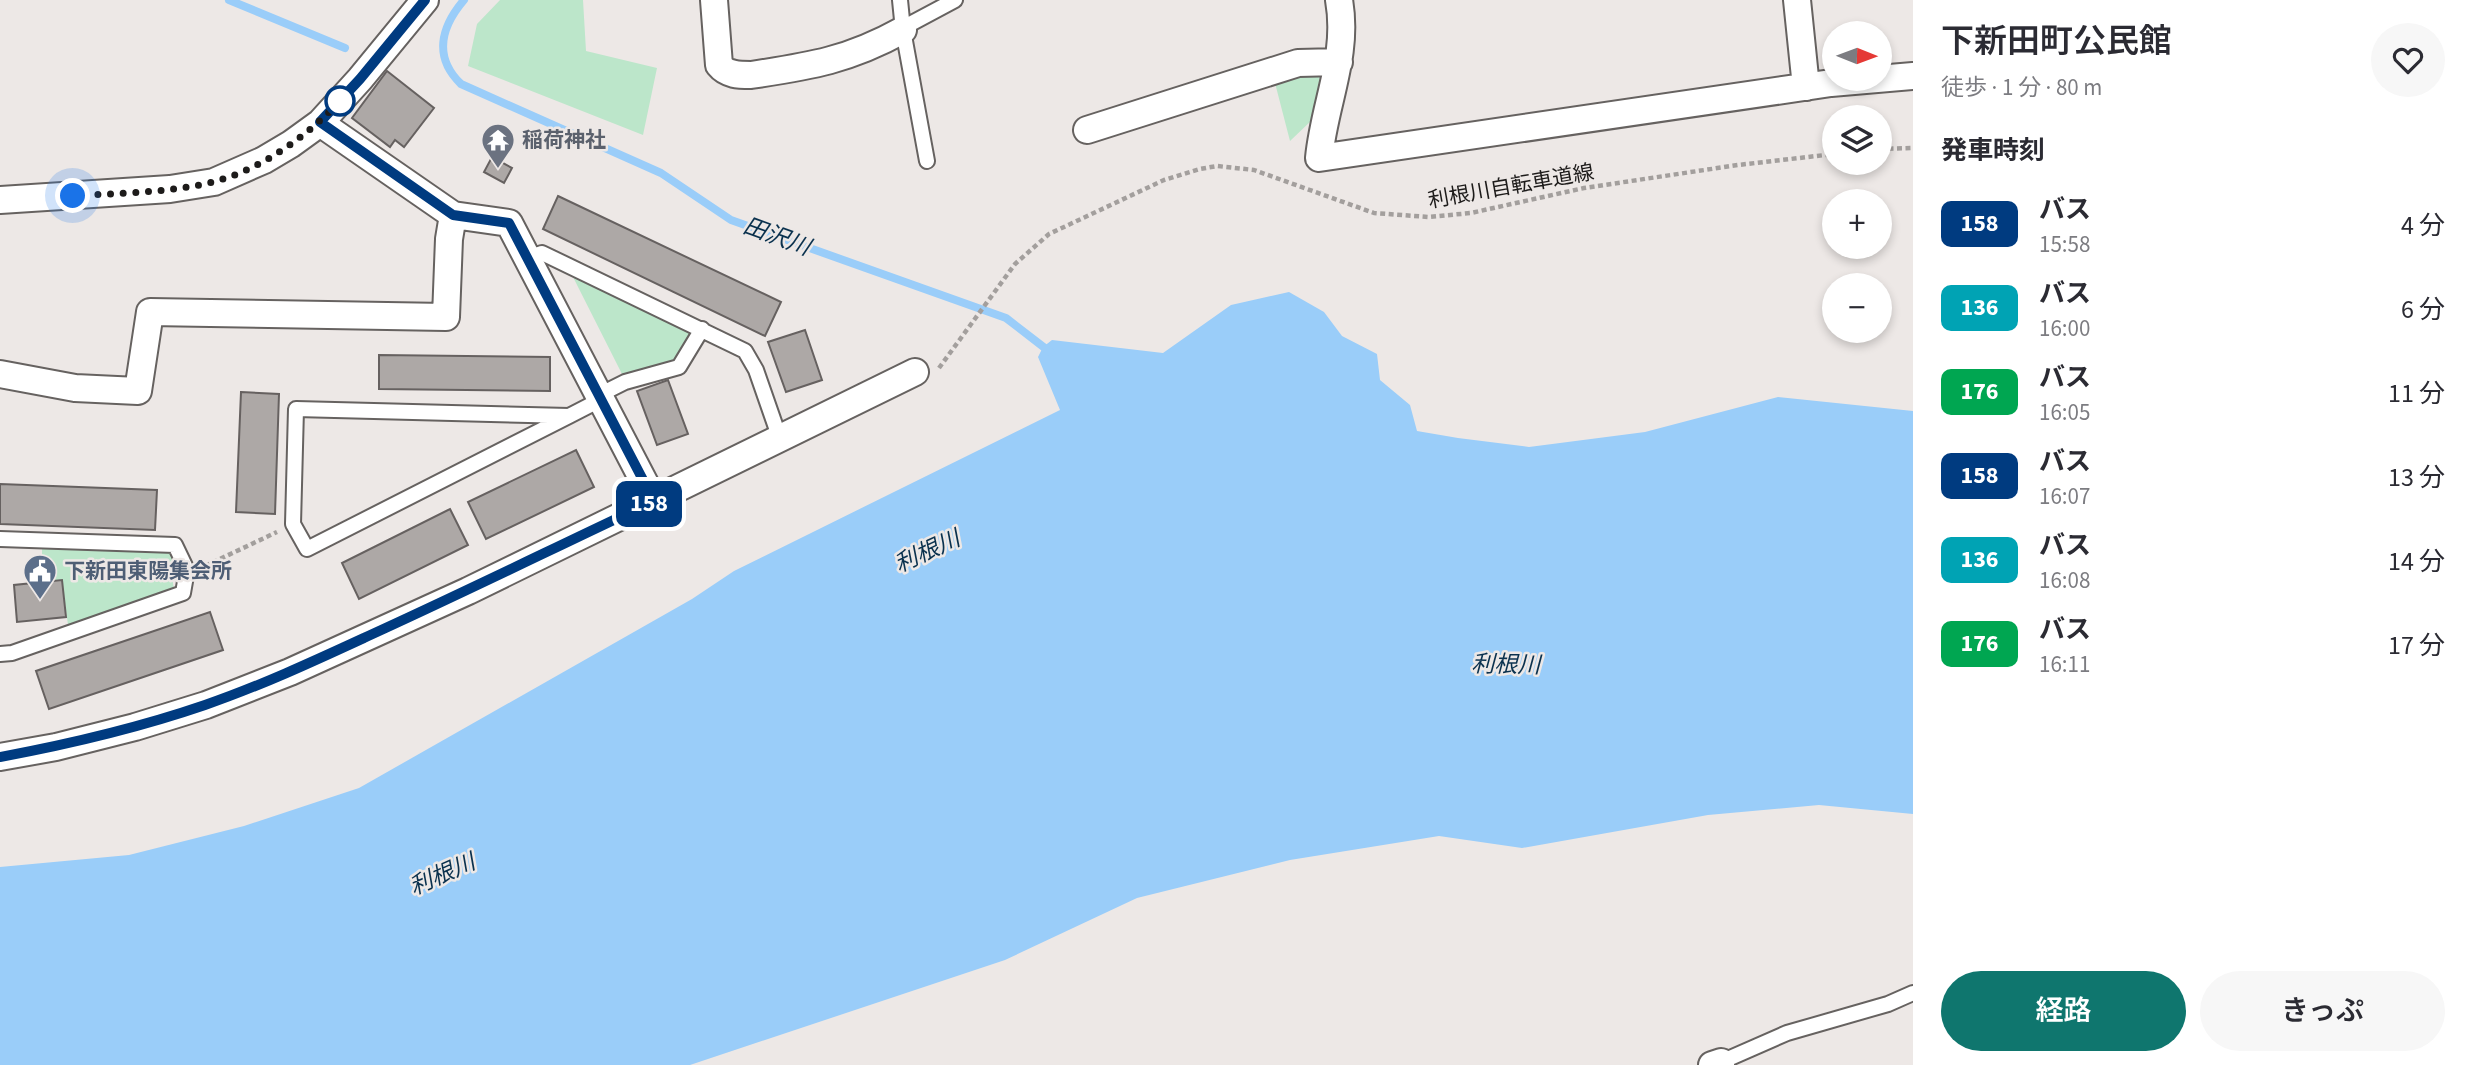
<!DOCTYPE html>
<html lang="ja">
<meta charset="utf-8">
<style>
body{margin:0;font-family:"Source Sans 3","Noto Sans JP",sans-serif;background:#f7f7f7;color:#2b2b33;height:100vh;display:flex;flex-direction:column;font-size:26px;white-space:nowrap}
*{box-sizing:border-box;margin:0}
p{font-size:23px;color:#7c7c81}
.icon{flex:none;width:38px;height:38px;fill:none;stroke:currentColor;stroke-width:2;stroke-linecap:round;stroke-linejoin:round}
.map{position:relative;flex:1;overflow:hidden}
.panel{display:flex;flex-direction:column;background:#fff;width:560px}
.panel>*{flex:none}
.badge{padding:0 14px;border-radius:10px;font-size:24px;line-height:46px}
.needle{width:46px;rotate:91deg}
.buttons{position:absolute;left:1822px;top:21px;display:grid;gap:14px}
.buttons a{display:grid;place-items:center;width:70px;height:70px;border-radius:50%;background:#fff;box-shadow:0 4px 10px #0003;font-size:35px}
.you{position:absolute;width:35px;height:35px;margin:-18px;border:5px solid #fff;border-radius:50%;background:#1a73e8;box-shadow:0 0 0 10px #1a73e833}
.map>.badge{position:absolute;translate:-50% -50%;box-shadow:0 0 0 4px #fff}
h2{padding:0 28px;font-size:26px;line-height:63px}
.round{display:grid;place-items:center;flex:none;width:74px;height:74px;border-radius:37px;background:#f7f7f7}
.overview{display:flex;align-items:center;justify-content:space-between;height:119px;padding:0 28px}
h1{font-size:33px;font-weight:600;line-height:52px}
.cta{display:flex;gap:14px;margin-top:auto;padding:14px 28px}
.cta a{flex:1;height:80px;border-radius:42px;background:#0f766e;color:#fff;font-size:28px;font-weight:600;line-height:80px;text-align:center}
.cta a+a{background:#f7f7f7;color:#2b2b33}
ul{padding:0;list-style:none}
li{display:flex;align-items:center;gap:21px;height:84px;padding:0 28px}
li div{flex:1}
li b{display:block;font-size:26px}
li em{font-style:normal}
li .badge{min-width:77px;font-weight:700;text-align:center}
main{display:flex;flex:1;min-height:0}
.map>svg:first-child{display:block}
.green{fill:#bce6ca}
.water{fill:#9acdf9}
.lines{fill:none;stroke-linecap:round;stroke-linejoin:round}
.stream{stroke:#9acdf9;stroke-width:8}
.building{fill:#ada8a6;stroke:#666160;stroke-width:2}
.lane-casing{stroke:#666260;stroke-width:18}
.street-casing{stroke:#666260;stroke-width:30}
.path{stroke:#a39f9d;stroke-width:4.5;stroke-dasharray:5 3.5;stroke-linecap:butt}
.lane{stroke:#fff;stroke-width:14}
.street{stroke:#fff;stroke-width:26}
.line-casing{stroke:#fff;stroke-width:16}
.line{stroke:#003b80;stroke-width:10}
.walk{stroke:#1d1b1a;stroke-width:7;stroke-dasharray:0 12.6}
.stop-dot{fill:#fff;stroke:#003b80;stroke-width:3.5}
.labels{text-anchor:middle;stroke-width:5;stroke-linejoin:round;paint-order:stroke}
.worship-label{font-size:21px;font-weight:bold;fill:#5b616d;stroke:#ede8e6;text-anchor:start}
.street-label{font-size:21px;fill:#1d1b1a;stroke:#ede8e6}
.service-label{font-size:21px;font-weight:bold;fill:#4e5e75;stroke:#ede8e6;text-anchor:start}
.water-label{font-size:23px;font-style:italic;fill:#0a314e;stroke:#ede8e6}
</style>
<main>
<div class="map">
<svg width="1913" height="1065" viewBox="0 0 1913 1065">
<rect width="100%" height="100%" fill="#ede8e6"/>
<path class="green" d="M500,0H583L586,51L657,68L643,135L468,66L477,24Z
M1321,72L1312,120L1290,141L1275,83Z
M573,277L691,332L673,362L622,374Z
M42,547L168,550L177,566L172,577L174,590L68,625L62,581L42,582Z"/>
<path class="water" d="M1289,292L1324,312L1342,336L1377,354L1380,380L1410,405L1417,431L1458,438L1529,447L1645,432L1778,397L1913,411V814L1819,805L1708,815L1522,848L1439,836L1290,860L1137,898L1005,960L690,1065H0V867L129,855L244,826L359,788L692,599L734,571L1060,410L1038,357L1043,347L1052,340L1163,353L1231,305Z"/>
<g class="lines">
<path class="stream" d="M229,0L345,48
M464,0C441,27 433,57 461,84L661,173L731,220L1006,318L1050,352"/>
</g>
<path class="building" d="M387,71L434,108L404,147L395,140L390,147L352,118Z
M492,157L512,168L504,183L484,172Z
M558,196L781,302L765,336L543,229Z
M805,330L822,380L786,392L768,342Z
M379,355L550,357V391L379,389Z
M668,380L688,434L657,445L637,391Z
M241,392L279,394L275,514L236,512Z
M576,450L594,487L486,539L468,502Z
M0,484L157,490L155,530L0,524Z
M450,509L468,545L359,599L342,563Z
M62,580L66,617L17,622L14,585Z
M210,612L223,650L49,709L36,671Z"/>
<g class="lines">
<defs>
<path id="lane" d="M900,0L903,30L927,161
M903,30L912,23L955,0
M527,258L542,253L745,351L756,370L780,439
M569,416L296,409L293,524L307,549L569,416L602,399L609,390L625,382L679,367L702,329
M0,539L175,545L187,570L183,593L12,653L0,654
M1721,1062L1787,1033L1888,1004L1913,993"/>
<path id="street" d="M714,0L719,65C727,75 739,75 751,75C811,66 849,60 903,30
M1339,0C1349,56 1324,104 1319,158L1831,83L1913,76
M1797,0L1806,87
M320,123L453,215L509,223L654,501
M1087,130L1298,63L1339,62
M0,200L170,189L214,182L264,160L291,144L320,123L360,79L425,0
M0,374L75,388L138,391L150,312L446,317L449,239L453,215
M0,757L56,747L135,727L206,705L290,672L468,591L915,372
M1712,1065L1721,1062V1065"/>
</defs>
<use href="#lane" class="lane-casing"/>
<use href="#street" class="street-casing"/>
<path class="path" d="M1880,149L1913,148
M939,368L1015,264L1049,234L1164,180L1200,169L1217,166L1254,170L1374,213L1428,217L1471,213L1584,188L1738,165L1834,154
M205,566L277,532"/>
<use href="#lane" class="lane"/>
<use href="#street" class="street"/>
</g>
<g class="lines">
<defs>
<path id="line" d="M0,757C70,744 138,728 205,705C260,686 314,661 366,637C463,593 558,546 654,501L509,223L453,215L320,122L360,79L425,0"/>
</defs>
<use href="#line" class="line-casing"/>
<use href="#line" class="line"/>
<path class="walk" d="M73,196C119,193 168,193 213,182C262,169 306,137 340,101"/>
</g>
<defs>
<symbol id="temple-pin" viewBox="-11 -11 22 30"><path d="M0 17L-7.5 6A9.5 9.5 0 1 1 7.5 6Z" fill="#6b7280" stroke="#ede8e6"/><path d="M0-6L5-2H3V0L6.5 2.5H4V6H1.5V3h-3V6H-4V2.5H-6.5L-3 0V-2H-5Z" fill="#fff"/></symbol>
<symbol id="civic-pin" viewBox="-11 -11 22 30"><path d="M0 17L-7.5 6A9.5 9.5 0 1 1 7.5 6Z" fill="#5c6f8a" stroke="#ede8e6"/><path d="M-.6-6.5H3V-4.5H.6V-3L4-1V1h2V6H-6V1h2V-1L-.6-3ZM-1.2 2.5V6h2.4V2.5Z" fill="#fff"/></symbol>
</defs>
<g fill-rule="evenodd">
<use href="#temple-pin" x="479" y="121" width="38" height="52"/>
<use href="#civic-pin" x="21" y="552" width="38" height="52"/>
</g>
<circle class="stop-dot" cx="340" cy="101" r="14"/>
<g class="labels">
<g class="worship-label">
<text x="522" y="147">稲荷神社</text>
</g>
<g class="street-label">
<text transform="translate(1511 186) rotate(-10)" y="7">利根川自転車道線</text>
</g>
<g class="service-label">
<text x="64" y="578">下新田東陽集会所</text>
</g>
<g class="water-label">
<text transform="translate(777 236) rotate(20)" y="8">田沢川</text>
<text transform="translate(927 551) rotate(-25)" y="8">利根川</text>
<text transform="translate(1506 664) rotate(1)" y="8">利根川</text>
<text transform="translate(442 874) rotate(-24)" y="8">利根川</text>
</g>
</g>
</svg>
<div class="buttons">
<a><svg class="needle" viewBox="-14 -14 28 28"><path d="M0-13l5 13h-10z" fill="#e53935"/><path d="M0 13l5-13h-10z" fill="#7c7c81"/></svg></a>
<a><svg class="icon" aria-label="layers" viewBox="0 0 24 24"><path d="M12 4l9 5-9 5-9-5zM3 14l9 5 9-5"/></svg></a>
<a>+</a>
<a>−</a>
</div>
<div class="you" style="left:73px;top:196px"></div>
<b class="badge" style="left:649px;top:504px;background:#003b80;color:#fff">158</b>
</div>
<section class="panel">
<div class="overview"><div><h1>下新田町公民館</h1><p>徒歩 · 1 分 · 80 m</p></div><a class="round"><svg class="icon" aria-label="heart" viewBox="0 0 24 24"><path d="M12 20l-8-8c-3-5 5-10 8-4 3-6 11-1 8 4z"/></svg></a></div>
<h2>発車時刻</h2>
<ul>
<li><span class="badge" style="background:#003b80;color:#fff">158</span><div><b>バス</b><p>15:58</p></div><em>4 分</em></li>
<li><span class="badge" style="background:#00a3b4;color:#fff">136</span><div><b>バス</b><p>16:00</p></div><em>6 分</em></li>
<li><span class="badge" style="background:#00a651;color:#fff">176</span><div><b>バス</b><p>16:05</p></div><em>11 分</em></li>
<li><span class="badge" style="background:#003b80;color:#fff">158</span><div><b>バス</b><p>16:07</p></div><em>13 分</em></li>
<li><span class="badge" style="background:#00a3b4;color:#fff">136</span><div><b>バス</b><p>16:08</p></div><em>14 分</em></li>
<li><span class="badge" style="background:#00a651;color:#fff">176</span><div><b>バス</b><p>16:11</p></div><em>17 分</em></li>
</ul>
<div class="cta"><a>経路</a><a>きっぷ</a></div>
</section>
</main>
